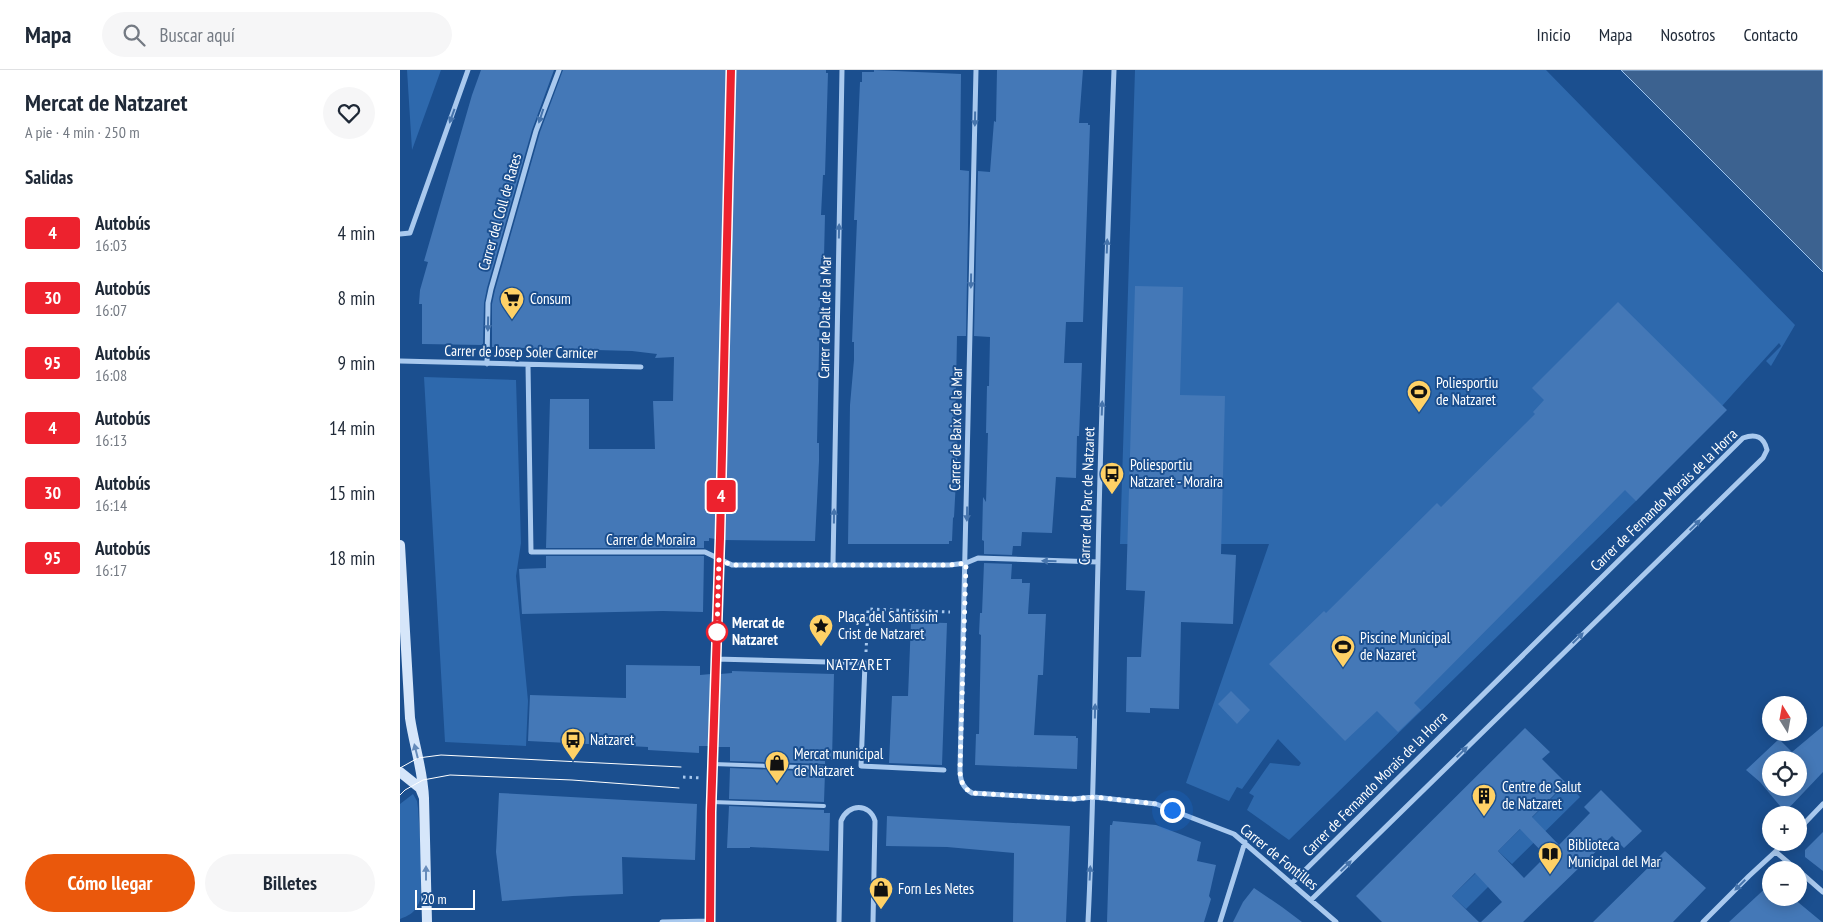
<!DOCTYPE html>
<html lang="es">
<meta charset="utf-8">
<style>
body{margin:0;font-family:"PT Sans Narrow",sans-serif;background:#f6f6f7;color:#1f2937;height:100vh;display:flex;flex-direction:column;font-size:19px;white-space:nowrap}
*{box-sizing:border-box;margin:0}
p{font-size:16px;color:#747a83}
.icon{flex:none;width:28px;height:28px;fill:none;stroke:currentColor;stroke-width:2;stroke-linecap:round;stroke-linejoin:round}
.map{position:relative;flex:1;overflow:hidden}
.side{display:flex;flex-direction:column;background:#fff;width:400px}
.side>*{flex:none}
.badge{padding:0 10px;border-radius:4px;font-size:18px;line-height:32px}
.needle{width:32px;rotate:349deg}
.buttons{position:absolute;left:1362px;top:626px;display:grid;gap:10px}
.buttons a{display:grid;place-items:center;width:45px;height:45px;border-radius:50%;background:#fff;box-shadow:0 2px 12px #0003;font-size:25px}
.scale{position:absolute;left:15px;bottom:12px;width:60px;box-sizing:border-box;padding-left:5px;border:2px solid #fff;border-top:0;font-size:14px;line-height:18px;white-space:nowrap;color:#fff;-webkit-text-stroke:4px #1b4f8f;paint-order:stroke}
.you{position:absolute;width:25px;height:25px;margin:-12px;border:4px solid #fff;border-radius:50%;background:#1a73e8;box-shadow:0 0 0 8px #1a73e833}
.map>.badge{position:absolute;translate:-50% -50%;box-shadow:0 0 0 2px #fff}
h2{padding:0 25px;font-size:19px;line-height:45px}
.round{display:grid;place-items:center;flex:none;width:52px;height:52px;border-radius:26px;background:#f6f6f7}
.headline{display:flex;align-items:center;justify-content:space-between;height:85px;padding:0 25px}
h1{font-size:24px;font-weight:700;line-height:38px}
.button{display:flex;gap:10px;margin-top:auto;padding:10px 25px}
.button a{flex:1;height:58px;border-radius:30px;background:#ea580c;color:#fff;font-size:20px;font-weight:700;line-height:58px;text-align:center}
.button a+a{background:#f6f6f7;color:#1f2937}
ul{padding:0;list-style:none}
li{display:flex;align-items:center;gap:15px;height:65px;padding:0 25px}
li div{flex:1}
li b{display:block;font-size:19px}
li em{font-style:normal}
li .badge{min-width:55px;font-weight:700;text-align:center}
header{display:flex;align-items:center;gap:30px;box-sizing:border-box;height:70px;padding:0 25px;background:#fff;border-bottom:1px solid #e0e1e3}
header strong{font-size:24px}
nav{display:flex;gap:28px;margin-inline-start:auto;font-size:18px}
.search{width:350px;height:45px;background:#f6f6f7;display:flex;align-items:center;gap:12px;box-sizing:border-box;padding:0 18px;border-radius:28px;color:#747a83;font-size:19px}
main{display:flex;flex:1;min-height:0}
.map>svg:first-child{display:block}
.green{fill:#2e69ad}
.water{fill:#3c6290;stroke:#9cc4f0}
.building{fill:#4478b7;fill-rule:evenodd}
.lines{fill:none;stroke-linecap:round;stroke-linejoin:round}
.path{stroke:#a9c9ee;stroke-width:3;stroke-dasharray:2.5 4;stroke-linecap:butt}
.lane{stroke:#a9c9ee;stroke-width:4}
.street{stroke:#a9c9ee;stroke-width:5}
.secondary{stroke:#d6e6fa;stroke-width:10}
.tram{stroke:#fff;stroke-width:1}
.oneway{fill:#4674ac}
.oneway2{fill:#668bba}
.line-casing{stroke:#fff;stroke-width:11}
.line{stroke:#ed222e;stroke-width:8}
.walk{stroke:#fff;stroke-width:5;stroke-dasharray:0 9}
.stop-dot{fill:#fff;stroke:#ed222e;stroke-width:2.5}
.labels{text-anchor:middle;stroke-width:4;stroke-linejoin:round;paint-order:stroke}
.street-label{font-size:15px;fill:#fff;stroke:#1b4f8f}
.poi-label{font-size:15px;fill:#fff;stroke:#1b4f8f;text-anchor:start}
.stop-label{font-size:15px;font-weight:bold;fill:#fff;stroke:#1b4f8f;text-anchor:start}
.neighbourhood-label{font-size:16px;letter-spacing:1px;fill:#fff;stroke:#1b4f8f}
</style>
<header>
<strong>Mapa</strong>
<div class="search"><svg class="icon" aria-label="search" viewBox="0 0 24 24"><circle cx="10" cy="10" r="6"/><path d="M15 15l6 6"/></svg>Buscar aquí</div>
<nav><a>Inicio</a><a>Mapa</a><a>Nosotros</a><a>Contacto</a></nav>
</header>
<main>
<section class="side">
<div class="headline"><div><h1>Mercat de Natzaret</h1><p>A pie · 4 min · 250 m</p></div><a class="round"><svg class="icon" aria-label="heart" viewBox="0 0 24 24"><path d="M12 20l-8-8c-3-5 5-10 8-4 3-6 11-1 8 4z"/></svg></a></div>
<h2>Salidas</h2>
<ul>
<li><span class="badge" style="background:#ed222e;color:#fff">4</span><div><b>Autobús</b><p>16:03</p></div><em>4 min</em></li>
<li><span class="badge" style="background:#ed222e;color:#fff">30</span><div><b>Autobús</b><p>16:07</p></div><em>8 min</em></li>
<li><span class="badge" style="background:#ed222e;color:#fff">95</span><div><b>Autobús</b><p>16:08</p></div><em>9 min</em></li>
<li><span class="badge" style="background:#ed222e;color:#fff">4</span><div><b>Autobús</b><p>16:13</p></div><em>14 min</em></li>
<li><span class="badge" style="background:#ed222e;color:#fff">30</span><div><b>Autobús</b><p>16:14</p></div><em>15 min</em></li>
<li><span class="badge" style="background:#ed222e;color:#fff">95</span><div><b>Autobús</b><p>16:17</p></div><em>18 min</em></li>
</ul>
<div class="button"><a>Cómo llegar</a><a>Billetes</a></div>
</section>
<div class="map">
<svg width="1423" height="852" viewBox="0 0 1423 852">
<rect width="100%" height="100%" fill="#1b4f8f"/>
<path class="green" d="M7,0H41L12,80Z
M735,0H1146L1395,255L1371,296L1366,291L1381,276L1379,273L1236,431L889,770L847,740L854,726L849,723L870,693L899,696L901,693L878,669L842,719L837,717L829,731L786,713L869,474H720Z
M24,307L116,310L121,473L116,506L128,631L126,676L45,672Z
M1167,713L1180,727L1112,794L1098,781Z
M13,724L17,731L18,738C19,757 26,822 18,835C14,843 8,846 0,849V734Z
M1080,799L1093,812L1066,839L1052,826Z"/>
<path class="water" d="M1221,0H1423V202Z"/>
<path class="building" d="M81,0H154L132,60L87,218L84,233L83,275L22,274V234H19L20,220L28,192L24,191L72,25Z
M163,0H327L316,469L309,468V471H304V478H146L150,329H189V379H255L253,331H273L274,287L255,288L257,284L232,281L92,277V234L95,220L140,62Z
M335,0H426V3H428L425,105H423L421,145H425L424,188H421L417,373H419V391L415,471L324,470Z
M474,0L561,4L560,100L569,101L566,266H557L555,368L558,374L554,447L553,448L552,471H549V474H448L450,335L454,290V272H452L457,150H454L460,12H462V2H474Z
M597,0H683L679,53H688V55H690L683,252H666L664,293H682L679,366H677L676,408L656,407L652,463L622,462L621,476H613L612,485L584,484V471L582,470L583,427L586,432L588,363H586L587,316H589L590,267L574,266L578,101L590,102L594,51L596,52Z
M735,216L783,217L780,325L825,326L821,484L836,485L833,554L781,552L779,639L750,638V643L726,642L727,587H741L745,521L726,520Z
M1218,232L1327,340L1236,431L1225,420L1014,633L1021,640L998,662L977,641L945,671L869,594L924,541L926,543L1037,433L1041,437L1135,344L1133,342L1144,330L1132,318Z
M146,486H304L303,542L263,541L122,544L119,499L146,498Z
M584,493L612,494L611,509H622V513H630L628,544H646L643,605H638L634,665L676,666V668H678L677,699L575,695L576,664H579L581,565L579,564L580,543H582Z
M511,552L547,553L542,695L489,693L492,626H508Z
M226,595L300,596V605L311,604L309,676H299V683L248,680V677L128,671L130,625L226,628Z
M332,601L434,604L432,690H425V694L330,691V677H318L320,604L332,603Z
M831,621L850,640L837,654L818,634Z
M1423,656V702L1385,742L1360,712L1346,700L1379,669L1392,682ZM1371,690H1399V718H1371Z
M1125,658L1150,682L1142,689L1166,713L1132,747L1159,775L1190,743L1184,737L1201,720L1242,761L1224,778L1212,766L1123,852H1081L1102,832L1075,803L1052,826L1079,852H982L956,826ZM1120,759L1146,786L1124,808L1098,781Z
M330,698L425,702L424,732L329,729Z
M99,723L297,734L295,790L222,787L223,824L173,826L102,831L96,782Z
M329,736L424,740V743H430L429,781L350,777V778H327Z
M487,746L670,756L666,852H613L614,783L547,777L486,776Z
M713,751L756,755L801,772L797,791L816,795L809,826L811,829L804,852H707L710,755H712Z
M1423,762V801L1405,787V780Z
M1265,781L1306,818L1273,852H1193Z
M1371,813V828H1393L1422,852H1329Z
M854,818L882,837L902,852H833L843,832Z"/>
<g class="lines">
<path class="path" d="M466,582L468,539L550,542
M283,707L302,708"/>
<path class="lane" d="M313,694L425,698
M312,732L424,736"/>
<path class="street" d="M576,0L560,699C560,710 562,717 572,723L673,729L694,727L756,734L834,764L936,852
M0,164L10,163L68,0
M0,291L241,297
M87,294L88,233L91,219L136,61L159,0
M128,295L131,482H305L332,495H550L566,493L578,488L698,492
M433,494L442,0
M315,589L465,593L461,696L544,700
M1399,759L1423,734
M1376,782L1397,800
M1399,801L1423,822
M892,813L1343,368C1356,363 1364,367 1367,380L1363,388L911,830
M262,852L310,851
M310,852L311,742L320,468L331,0
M439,852L441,751C448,733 470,733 475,751L473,852
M688,852C694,732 695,612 698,492C701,328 708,164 714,0
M820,852L845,772
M1303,852L1349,806L1386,772"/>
<path class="secondary" d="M0,475L10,648C14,675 23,701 24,728
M0,702L20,718L24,728L27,852"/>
<path class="tram" d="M0,698L18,688L41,685L281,697
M0,725L5,720L23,710L50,705L172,710L279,718"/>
</g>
<defs><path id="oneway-solid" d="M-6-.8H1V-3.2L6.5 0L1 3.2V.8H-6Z" transform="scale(1.25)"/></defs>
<g class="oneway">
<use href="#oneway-solid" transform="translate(52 46) rotate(110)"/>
<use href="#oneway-solid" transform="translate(141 46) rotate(108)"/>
<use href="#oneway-solid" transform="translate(575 49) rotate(91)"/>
<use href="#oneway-solid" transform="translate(439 161) rotate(-89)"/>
<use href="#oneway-solid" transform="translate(707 176) rotate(-88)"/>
<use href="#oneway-solid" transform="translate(571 211) rotate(91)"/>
<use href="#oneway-solid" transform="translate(88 254) rotate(91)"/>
<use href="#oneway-solid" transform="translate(702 338) rotate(-88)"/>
<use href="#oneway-solid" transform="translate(567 444) rotate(91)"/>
<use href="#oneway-solid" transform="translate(434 446) rotate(-89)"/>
<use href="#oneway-solid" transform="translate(1295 455) rotate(-44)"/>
<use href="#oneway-solid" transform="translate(649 491) rotate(-178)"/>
<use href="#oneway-solid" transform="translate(1178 568) rotate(-44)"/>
<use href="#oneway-solid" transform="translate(695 641) rotate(-89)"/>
<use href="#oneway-solid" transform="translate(1062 682) rotate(-44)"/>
<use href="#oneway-solid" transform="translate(946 796) rotate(-44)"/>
<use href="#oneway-solid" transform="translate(690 803) rotate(-87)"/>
<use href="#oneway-solid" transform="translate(1340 815) rotate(135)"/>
</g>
<g class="oneway2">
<use href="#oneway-solid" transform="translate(16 681) rotate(-104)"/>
<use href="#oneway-solid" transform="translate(26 803) rotate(-90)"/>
</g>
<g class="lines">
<defs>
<path id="line" d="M310,852L311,742L320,468L331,0"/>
</defs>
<use href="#line" class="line-casing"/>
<use href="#line" class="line"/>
<path class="walk" d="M317,562L319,490L332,495H550L566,493L560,699C560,710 562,717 572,723L673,729L694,727L756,734L772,740"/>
</g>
<defs>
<symbol id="supermarket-pin" viewBox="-11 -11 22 30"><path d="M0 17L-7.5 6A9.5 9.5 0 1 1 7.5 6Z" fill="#ffd166" stroke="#1b4f8f"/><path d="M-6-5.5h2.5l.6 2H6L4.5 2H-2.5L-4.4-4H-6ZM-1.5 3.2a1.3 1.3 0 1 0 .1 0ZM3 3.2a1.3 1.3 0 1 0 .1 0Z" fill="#111"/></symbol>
<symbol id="stadium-pin" viewBox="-11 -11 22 30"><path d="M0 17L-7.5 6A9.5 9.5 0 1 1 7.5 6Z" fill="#ffd166" stroke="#1b4f8f"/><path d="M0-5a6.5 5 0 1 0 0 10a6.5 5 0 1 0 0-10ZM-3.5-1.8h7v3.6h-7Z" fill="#111"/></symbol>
<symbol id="bus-pin" viewBox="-11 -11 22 30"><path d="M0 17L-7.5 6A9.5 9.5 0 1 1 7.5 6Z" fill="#ffd166" stroke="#1b4f8f"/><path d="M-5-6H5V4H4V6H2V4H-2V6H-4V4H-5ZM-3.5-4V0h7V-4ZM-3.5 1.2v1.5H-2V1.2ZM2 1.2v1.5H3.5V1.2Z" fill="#111"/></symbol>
<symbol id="sight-pin" viewBox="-11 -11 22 30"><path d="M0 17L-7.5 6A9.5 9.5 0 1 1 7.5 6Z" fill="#ffd166" stroke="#1b4f8f"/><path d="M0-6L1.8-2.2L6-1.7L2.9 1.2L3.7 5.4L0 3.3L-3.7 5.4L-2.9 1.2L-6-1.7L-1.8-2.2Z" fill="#111"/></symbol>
<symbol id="shop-pin" viewBox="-11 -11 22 30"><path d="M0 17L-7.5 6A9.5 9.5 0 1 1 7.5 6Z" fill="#ffd166" stroke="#1b4f8f"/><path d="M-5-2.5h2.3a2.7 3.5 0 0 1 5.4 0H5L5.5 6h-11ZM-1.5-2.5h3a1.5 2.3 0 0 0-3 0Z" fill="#111"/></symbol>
<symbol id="building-pin" viewBox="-11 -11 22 30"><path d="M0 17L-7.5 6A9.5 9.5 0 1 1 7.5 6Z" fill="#ffd166" stroke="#1b4f8f"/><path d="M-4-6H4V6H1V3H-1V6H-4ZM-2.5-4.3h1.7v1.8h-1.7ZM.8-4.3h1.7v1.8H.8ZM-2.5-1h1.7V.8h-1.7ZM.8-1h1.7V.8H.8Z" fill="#111"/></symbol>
<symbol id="library-pin" viewBox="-11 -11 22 30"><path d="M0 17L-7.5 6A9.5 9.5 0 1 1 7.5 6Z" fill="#ffd166" stroke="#1b4f8f"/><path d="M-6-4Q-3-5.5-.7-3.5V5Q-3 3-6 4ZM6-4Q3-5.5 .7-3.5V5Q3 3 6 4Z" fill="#111"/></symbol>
</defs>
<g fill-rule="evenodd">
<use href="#supermarket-pin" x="98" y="215" width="28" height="38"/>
<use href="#stadium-pin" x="1005" y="308" width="28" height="38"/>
<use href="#bus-pin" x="698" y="390" width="28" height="38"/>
<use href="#sight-pin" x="407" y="542" width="28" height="38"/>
<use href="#stadium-pin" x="929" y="563" width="28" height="38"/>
<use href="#bus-pin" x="159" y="656" width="28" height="38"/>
<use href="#shop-pin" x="363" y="679" width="28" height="38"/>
<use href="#building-pin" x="1070" y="712" width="28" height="38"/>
<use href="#library-pin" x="1136" y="770" width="28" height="38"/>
<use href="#shop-pin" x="467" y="805" width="28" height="38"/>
</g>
<circle class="stop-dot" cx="317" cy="562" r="10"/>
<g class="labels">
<g class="street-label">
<text transform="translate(100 142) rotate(-74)" y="5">Carrer del Coll de Rates</text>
<text transform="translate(425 247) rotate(-89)" y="5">Carrer de Dalt de la Mar</text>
<text transform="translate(121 282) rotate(1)" y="5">Carrer de Josep Soler Carnicer</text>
<text transform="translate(556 359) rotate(-89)" y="5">Carrer de Baix de la Mar</text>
<text transform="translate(687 426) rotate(-88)" y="5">Carrer del Parc de Natzaret</text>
<text transform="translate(1264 430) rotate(-44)" y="5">Carrer de Fernando Morais de la Horra</text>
<text x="251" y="475">Carrer de Moraira</text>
<text transform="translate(975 714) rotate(-45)" y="5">Carrer de Fernando Morais de la Horra</text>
<text transform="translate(879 787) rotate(39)" y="5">Carrer de Fontilles</text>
</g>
<g class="poi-label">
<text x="130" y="234">Consum</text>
<text x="1036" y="318">Poliesportiu<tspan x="1036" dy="17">de Natzaret</tspan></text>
<text x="730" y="400">Poliesportiu<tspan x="730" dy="17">Natzaret - Moraira</tspan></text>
<text x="438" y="552">Plaça del Santíssim<tspan x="438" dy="17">Crist de Natzaret</tspan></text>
<text x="960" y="573">Piscine Municipal<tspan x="960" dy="17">de Nazaret</tspan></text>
<text x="190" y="675">Natzaret</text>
<text x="394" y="689">Mercat municipal<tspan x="394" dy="17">de Natzaret</tspan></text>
<text x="1102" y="722">Centre de Salut<tspan x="1102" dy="17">de Natzaret</tspan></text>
<text x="1168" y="780">Biblioteca<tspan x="1168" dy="17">Municipal del Mar</tspan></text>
<text x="498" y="824">Forn Les Netes</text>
</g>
<g class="stop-label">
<text x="332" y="558">Mercat de<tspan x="332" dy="17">Natzaret</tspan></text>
</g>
<g class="neighbourhood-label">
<text x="459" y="600">NATZARET</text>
</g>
</g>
</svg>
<div class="buttons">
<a><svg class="needle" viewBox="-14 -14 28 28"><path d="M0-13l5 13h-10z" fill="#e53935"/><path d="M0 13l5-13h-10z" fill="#747a83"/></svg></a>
<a><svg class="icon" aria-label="locate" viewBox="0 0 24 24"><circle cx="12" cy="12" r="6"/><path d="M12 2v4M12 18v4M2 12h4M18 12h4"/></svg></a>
<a>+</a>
<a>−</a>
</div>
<div class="scale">20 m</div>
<div class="you" style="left:772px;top:740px"></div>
<b class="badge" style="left:321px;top:426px;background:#ed222e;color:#fff">4</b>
</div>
</main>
